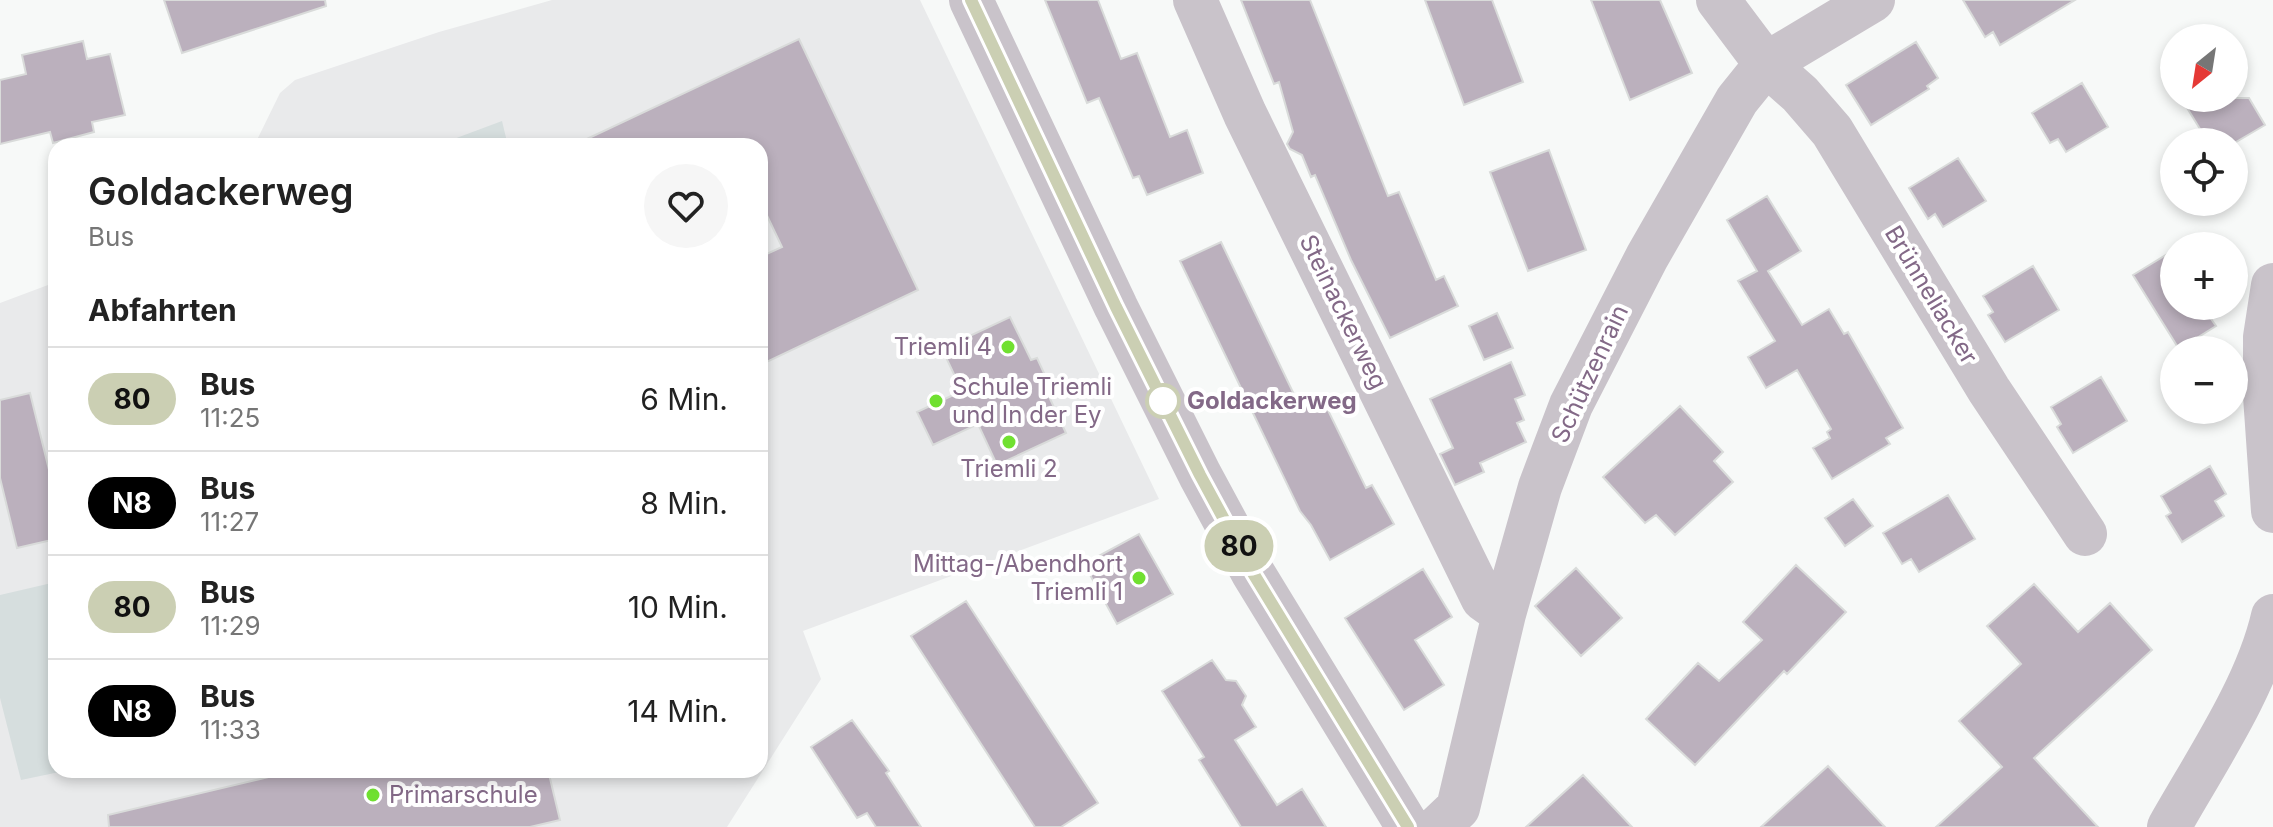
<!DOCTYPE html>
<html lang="de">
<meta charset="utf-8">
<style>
body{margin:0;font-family:Inter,sans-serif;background:#f6f6f6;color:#222;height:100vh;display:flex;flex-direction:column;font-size:30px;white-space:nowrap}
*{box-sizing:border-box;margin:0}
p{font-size:26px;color:#767676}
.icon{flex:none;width:44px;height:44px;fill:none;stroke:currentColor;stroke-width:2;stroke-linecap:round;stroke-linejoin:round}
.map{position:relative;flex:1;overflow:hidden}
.side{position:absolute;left:48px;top:138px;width:720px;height:640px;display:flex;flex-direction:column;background:#fff;border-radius:24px;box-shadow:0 4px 12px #0003}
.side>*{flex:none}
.badge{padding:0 16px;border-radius:26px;font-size:28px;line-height:52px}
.needle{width:52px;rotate:210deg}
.controls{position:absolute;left:2160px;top:24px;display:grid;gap:16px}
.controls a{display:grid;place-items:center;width:88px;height:88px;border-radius:50%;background:#fff;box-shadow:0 4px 12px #0003;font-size:40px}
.map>.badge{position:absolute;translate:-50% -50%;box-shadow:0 0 0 4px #fff}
h2{padding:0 40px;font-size:30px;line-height:72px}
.round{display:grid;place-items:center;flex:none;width:84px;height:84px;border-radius:42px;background:#f6f6f6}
.summary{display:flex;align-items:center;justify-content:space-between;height:136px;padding:0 40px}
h1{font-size:38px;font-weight:600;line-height:60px}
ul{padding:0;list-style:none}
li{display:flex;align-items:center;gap:24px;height:104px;padding:0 40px;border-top:2px solid #e0e0e0}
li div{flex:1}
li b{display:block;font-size:30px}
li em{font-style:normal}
li .badge{min-width:88px;font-weight:700;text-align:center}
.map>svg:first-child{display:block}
.built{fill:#e9eaeb}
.green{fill:#d6dede}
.building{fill:#bbb0bd;stroke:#d9dbda;stroke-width:2}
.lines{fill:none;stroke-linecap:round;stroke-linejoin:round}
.minor{stroke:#c9c3ca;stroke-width:44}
.line-casing{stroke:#fff;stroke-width:18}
.line{stroke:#cbcfb3;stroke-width:12}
.poi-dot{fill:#70e030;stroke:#fff;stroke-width:3}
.stop-dot{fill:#fff;stroke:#cbcfb3;stroke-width:4}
.labels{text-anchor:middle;stroke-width:8;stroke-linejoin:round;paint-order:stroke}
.street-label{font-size:24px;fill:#836987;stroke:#fff}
.poi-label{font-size:24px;fill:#836987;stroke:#fff;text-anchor:end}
.stop-label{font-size:24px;font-weight:bold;fill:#836987;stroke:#fff;text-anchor:start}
</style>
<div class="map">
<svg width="2273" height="827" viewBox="0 0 2273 827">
<rect width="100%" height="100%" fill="#f7f9f8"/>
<path class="built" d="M552,0H920L1159,499L803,631L821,679L727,827H0V303L56,282V770H760V146H254L280,93L295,80L439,32Z"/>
<path class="green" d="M502,121L508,146H435Z
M56,582V770H69L21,780L0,698V595Z"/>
<path class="building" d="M164,0H325L326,6L182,53Z
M1045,0H1098L1121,59L1137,53L1170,137L1187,130L1203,173L1147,195L1139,176L1133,178L1099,98L1087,103Z
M1241,0H1310L1388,196L1399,192L1436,280L1444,276L1458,306L1390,338L1351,260L1315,175L1311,177L1302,155L1290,149L1287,144L1293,132L1279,82L1274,84Z
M1425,0H1492L1523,82L1464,105Z
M1591,0H1660L1692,73L1630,100Z
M1963,0H2075L2000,45L1993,32L1985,37Z
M799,39L918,290L760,365V257L782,247L760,201V146H572Z
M83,41L87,59L110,54L125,115L92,122L94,132L53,143L50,132L0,144V80L26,74L22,55Z
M1916,42L1938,78L1927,86L1929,89L1871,125L1846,85Z
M2082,83L2108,127L2066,152L2058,139L2050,143L2032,113Z
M2181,98H2249L2265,125L2236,142H2208Z
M1549,150L1586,250L1528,271L1490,172Z
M1958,158L1986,201L1943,227L1935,214L1928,219L1909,188Z
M1767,196L1801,251L1768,271L1802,325L1829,309L1844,334L1848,332L1903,428L1886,438L1890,444L1832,479L1813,448L1830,438L1827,432L1831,429L1797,370L1766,388L1748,357L1775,341L1738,281L1757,271L1727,220Z
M1221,242L1300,407L1306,404L1309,409L1324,402L1366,488L1372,485L1394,524L1330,560L1311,525L1300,511L1180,261Z
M2174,250V306H2202L2216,326L2179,349L2133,275Z
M2033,266L2059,310L2005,342L1988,315L1993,312L1983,296Z
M1497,313L1513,348L1484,360L1469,326Z
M1010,317L1031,360L1037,358L1050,386L1045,388L1066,433L997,465L978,424L933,445L917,412L962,391L942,349Z
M1511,362L1525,395L1515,399L1524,420L1517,423L1526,442L1480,463L1484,472L1455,485L1440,454L1453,448L1430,399Z
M2101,377L2127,421L2073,453L2057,427L2061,424L2051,407Z
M30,393L56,498V539L17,548L0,478V400Z
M1680,406L1723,452L1714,461L1733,482L1675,535L1656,515L1645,523L1603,477Z
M2210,466L2226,494L2215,501L2224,516L2182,542L2166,516L2171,513L2161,496Z
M1948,495L1975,539L1919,572L1911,559L1902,564L1883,533Z
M1853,499L1873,526L1845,546L1825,518Z
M1139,534L1173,594L1117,624L1084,564Z
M1796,565L1846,612L1787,674L1784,671L1695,765L1646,719L1698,663L1719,681L1762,640L1743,622Z
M1576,568L1622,618L1581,656L1535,606Z
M1423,569L1452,617L1415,640L1444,685L1404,710L1345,618Z
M2034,584L2078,632L2110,603L2152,650L2034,758L2098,827H1936L2002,767L1959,721L2021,664L1987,626Z
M966,601L1098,803L1061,827H1035L911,636Z
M1212,660L1226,680L1236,681L1246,696L1242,705L1256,727L1235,740L1277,805L1302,789L1326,827H1241L1199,760L1204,757L1162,691Z
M852,720L889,771L886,773L921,827H876L867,813L857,818L811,747Z
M1828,766L1885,827H1761Z
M298,770H548L560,820L530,827H109L108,815Z
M1583,775L1632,827H1526Z"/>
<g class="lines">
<path class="minor" d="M971,0L1116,307L1200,475L1253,573L1408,827
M1195,0L1245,114L1483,599L1504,614
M1718,0L1766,64L1800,94L1832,131L1989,390L2085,534
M2273,285L2265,337V396L2273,511
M1438,827L1458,808L1504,614L1540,487L1571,405L1647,257L1737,100L1766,64L1873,0
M2169,827C2205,763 2257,687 2273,616"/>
</g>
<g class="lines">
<defs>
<path id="line" d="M971,0L1116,307L1200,475L1253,573L1408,827"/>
</defs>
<use href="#line" class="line-casing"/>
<use href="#line" class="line"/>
</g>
<g class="poi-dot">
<circle cx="1008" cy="347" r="8"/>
<circle cx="936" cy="401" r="8"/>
<circle cx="1009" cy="442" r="8"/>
<circle cx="1139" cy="578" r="8"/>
<circle cx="373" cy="795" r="8"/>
</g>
<circle class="stop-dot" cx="1163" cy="401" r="16"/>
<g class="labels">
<g class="street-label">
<text transform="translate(1931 295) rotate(59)" y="8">Brünneliacker</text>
<text transform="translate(1343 312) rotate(64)" y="8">Steinackerweg</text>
<text transform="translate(1590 374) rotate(-65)" y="8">Schützenrain</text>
</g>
<g class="poi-label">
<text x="992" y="355">Triemli 4</text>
<text x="952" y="395" text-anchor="start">Schule Triemli<tspan x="952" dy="28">und In der Ey</tspan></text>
<text x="1009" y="477" text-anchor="middle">Triemli 2</text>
<text x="1123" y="572">Mittag-/Abendhort<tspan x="1123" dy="28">Triemli 1</tspan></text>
<text x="389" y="803" text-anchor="start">Primarschule</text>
</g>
<g class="stop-label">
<text x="1187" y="409">Goldackerweg</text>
</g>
</g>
</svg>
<div class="controls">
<a><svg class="needle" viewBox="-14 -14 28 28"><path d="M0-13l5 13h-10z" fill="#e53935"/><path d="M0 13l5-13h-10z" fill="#767676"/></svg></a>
<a><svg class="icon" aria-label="locate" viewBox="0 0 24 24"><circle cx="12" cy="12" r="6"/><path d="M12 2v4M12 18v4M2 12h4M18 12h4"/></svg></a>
<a>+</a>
<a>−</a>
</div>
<b class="badge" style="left:1239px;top:546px;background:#cbcfb3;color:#111">80</b>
<section class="side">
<div class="summary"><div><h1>Goldackerweg</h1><p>Bus</p></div><a class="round"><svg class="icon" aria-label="heart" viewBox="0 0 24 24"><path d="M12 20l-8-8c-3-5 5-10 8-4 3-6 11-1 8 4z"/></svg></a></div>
<h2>Abfahrten</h2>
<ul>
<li><span class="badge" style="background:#cbcfb3;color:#111">80</span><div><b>Bus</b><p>11:25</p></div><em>6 Min.</em></li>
<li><span class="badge" style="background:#000;color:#fff">N8</span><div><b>Bus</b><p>11:27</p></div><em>8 Min.</em></li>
<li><span class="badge" style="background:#cbcfb3;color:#111">80</span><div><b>Bus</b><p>11:29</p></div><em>10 Min.</em></li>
<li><span class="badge" style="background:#000;color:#fff">N8</span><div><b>Bus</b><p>11:33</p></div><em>14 Min.</em></li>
</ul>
</section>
</div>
